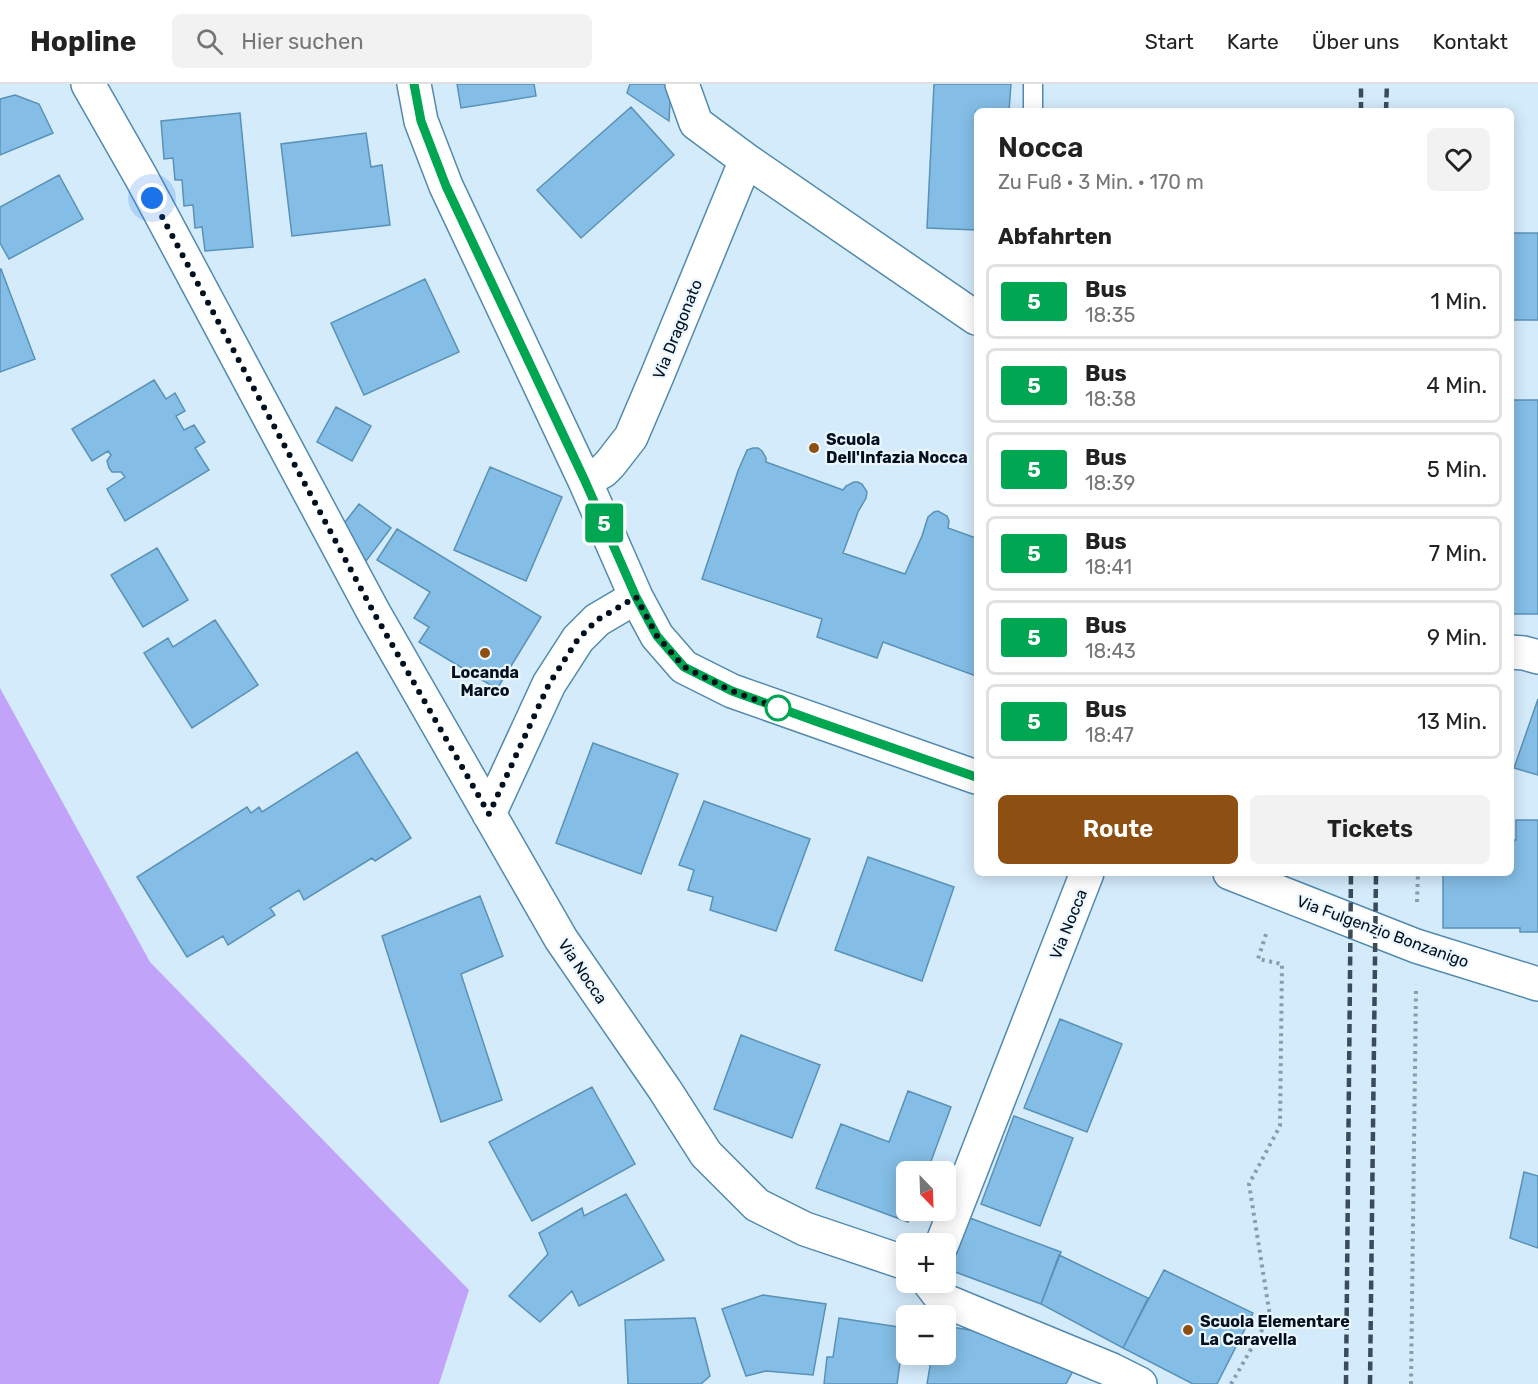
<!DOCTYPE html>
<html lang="de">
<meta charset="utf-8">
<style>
body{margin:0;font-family:Rubik,sans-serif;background:#f2f2f2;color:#222;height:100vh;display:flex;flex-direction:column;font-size:22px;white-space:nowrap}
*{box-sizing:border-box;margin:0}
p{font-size:20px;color:#767676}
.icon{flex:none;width:33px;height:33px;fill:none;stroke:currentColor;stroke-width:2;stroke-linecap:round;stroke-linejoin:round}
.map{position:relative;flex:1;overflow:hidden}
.panel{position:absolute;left:974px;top:24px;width:540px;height:768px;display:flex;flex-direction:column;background:#fff;border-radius:9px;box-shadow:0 3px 15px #0003}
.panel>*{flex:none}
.badge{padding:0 12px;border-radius:4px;font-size:21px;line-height:39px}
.needle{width:39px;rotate:157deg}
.buttons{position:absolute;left:896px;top:1077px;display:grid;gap:12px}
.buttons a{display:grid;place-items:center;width:60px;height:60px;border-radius:9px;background:#fff;box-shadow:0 3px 15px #0003;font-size:30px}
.you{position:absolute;width:30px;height:30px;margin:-15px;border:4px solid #fff;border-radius:50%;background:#1a73e8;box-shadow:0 0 0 9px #1a73e833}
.map>.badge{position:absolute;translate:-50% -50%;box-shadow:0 0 0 3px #fff}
h2{padding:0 24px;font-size:22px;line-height:54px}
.round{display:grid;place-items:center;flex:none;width:63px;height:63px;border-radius:9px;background:#f2f2f2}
.headline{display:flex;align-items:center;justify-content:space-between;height:102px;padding:0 24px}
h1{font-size:28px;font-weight:600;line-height:45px}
.cta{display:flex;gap:12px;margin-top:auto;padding:12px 24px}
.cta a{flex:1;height:69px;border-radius:9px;background:#8d5012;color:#fff;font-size:24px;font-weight:600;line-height:69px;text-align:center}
.cta a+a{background:#f2f2f2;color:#222}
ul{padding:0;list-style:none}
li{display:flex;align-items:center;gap:18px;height:75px;margin:0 12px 9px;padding:0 12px;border:3px solid #e0e0e0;border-radius:9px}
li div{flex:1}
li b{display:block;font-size:22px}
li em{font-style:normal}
li .badge{min-width:66px;font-weight:700;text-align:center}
header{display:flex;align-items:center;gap:36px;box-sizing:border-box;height:84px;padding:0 30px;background:#fff;border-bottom:2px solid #e0e0e0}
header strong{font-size:28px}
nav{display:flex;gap:33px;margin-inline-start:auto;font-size:21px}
.search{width:420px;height:54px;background:#f2f2f2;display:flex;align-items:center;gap:15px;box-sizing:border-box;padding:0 21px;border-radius:9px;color:#767676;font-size:22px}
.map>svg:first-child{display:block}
.forest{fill:#c1a4f9}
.building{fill:#84bde5;stroke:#5991b7;stroke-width:1.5}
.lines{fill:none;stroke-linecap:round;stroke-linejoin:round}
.service-casing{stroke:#528aaf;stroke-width:21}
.minor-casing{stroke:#528aaf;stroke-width:36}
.path{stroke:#889dac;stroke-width:4;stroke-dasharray:3 4.5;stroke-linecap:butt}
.service{stroke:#fff;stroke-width:18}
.minor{stroke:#fff;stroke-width:33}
.rail{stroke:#3a4c5a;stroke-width:4.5;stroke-dasharray:9 4.5;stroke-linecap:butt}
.line-casing{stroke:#fff;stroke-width:14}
.line{stroke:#00a651;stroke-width:9}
.walk{stroke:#00101e;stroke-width:6;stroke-dasharray:0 10.8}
.poi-dot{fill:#8d5012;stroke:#ebf6ff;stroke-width:2}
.stop-dot{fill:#fff;stroke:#00a651;stroke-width:3}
.labels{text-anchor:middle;stroke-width:4.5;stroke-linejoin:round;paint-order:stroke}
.street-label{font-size:16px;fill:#00101e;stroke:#ebf6ff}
.poi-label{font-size:16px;font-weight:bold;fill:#00101e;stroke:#ebf6ff;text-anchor:start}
</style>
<header>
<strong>Hopline</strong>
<div class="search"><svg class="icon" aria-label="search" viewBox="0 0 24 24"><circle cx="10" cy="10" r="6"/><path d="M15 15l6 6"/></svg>Hier suchen</div>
<nav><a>Start</a><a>Karte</a><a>Über uns</a><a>Kontakt</a></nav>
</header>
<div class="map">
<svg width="1538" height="1300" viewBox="0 0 1538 1300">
<rect width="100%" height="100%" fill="#d4ebfb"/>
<path class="forest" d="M0,604L150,878L469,1206L439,1300H0Z"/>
<path class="building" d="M457,0H534L536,12L461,24Z
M630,0H671L669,37L627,9Z
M934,0H1011L1009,27H976V146L927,144Z
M15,11L39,20L53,49L0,71V15Z
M631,23L674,71L581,154L537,106Z
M240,29L253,163L205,167L202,143L195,144L193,121L184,122L182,96H175L173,74L164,75L161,37Z
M366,49L371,83L382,81L390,141L292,152L281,60Z
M59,91L83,135L9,175L0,159V123Z
M1510,149H1538V236H1510Z
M0,185H1L35,275L0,288Z
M425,195L459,268L364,311L331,239Z
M154,296L166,315L175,309L185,327L176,332L184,346L194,341L205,358L195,364L209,386L125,437L107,405L125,393L121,388H112L109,384L107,377L111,371L108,367L92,377L72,345Z
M1510,316H1538V530H1510Z
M336,323L371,342L352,377L317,358Z
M753,364H758L762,367L766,374V378L843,406L846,402L854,398H858L862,400L867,408L866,414L858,428L843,469L905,490L922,452L928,433L934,428L938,427L947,432L949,437L948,444L976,454V592L883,558L877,574L817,553L822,535L702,495L738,387L747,366Z
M490,383L562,413L526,497L454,466Z
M359,420L391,444L366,477L342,442Z
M397,445L541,533L497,605L419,558L429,543L414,534L430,508L377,476Z
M157,464L188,516L143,543L111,491Z
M215,536L258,601L192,644L144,569L168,554L173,563Z
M1538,615V691L1514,684Z
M593,659L678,690L641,790L556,759Z
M357,668L411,754L375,777L372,774L304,816L299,806L270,824L275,831L228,861L223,852L187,873L137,793L247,723L251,729L259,723L262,728Z
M704,717L810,755L776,847L710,826L713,813L688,806L694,786L679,781Z
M1516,736H1538V848H1520V844H1443V789H1510V756H1516Z
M868,773L954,803L922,897L835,866Z
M480,812L503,872L461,890L502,1016L441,1038L382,852Z
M1060,935L1122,960L1087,1048L1024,1024Z
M741,951L820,981L792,1054L714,1025Z
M592,1003L635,1080L532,1137L489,1058Z
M908,1007L951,1023L927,1088H906V1126H912L908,1138L816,1104L841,1040L889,1058Z
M1014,1032L1073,1054L1040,1142L981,1120Z
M1524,1088L1538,1092V1164L1510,1154Z
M626,1110L664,1176L579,1222L572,1207L540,1238L509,1212L548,1170L539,1149L582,1124L584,1132Z
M970,1134L1061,1168L1041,1220L950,1186Z
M1059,1171L1148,1214L1123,1264L1041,1220Z
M1164,1186L1253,1229L1217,1300H1193L1123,1264Z
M763,1211L826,1220L813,1291L766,1287L746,1292L722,1225Z
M695,1234L710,1292L701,1300H628L625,1236Z
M839,1234L905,1244L897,1300H824L827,1273H833Z
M945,1242L1007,1252L1075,1283L1066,1300H927L932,1270H945Z"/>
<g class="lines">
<defs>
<path id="service" d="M1033,27V0"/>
<path id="minor" d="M88,0L141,93L374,529L561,855L665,1006L706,1070L757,1121L805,1145L906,1179
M414,0L421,37L446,102L585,397L636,513L657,552L684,583L732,607L976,693
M682,0L696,39L746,76L976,234
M585,397L603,387L610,380L631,353L657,292L746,76
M1510,568L1524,569L1538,573
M489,730L549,600L578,555L597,536L636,513
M1230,789L1416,862L1538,900
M942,1160L1087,789
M929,1198L943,1216L1112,1286L1140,1300"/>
</defs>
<use href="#service" class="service-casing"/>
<use href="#minor" class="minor-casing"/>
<path class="path" d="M1417,818L1418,789
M1231,1300L1270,1232L1249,1100L1280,1042L1282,880L1258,875L1267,847
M1411,1300L1416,904"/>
<use href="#service" class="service"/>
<use href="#minor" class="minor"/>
<path class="rail" d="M1361,27V0
M1386,27L1387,0
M1346,1300L1351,789
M1370,1300L1376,789"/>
</g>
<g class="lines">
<defs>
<path id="line" d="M414,0L421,37L446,102L585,397L636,513L657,552L684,583L732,607L818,638L976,693"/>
</defs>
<use href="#line" class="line-casing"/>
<use href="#line" class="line"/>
<path class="walk" d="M152,114L374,529L489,730L549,600L578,555L597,536L636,513L657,552L684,583L732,607L778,624"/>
</g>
<g class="poi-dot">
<circle cx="814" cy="364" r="6"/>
<circle cx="485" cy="569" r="6"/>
<circle cx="1188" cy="1246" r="6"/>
</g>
<circle class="stop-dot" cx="778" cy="624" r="12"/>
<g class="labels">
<g class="street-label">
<text transform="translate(677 245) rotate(-68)" y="6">Via Dragonato</text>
<text transform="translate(1068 840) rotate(-68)" y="6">Via Nocca</text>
<text transform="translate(1383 847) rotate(20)" y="6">Via Fulgenzio Bonzanigo</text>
<text transform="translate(583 887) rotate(56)" y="6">Via Nocca</text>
</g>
<g class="poi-label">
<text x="826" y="361">Scuola<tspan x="826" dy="18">Dell'Infazia Nocca</tspan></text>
<text x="485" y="594" text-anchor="middle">Locanda<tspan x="485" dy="18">Marco</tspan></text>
<text x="1200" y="1243">Scuola Elementare<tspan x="1200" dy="18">La Caravella</tspan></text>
</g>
</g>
</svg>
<div class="buttons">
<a><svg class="needle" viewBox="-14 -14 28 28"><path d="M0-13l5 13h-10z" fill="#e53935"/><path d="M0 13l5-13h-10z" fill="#767676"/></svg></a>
<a>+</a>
<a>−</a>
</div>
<div class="you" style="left:152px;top:114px"></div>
<b class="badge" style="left:604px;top:439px;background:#00a651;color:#fff">5</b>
<section class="panel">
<div class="headline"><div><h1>Nocca</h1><p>Zu Fuß · 3 Min. · 170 m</p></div><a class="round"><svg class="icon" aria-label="heart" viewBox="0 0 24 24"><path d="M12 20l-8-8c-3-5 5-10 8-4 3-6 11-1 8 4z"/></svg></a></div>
<h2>Abfahrten</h2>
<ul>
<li><span class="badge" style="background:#00a651;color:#fff">5</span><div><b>Bus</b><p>18:35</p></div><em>1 Min.</em></li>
<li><span class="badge" style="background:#00a651;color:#fff">5</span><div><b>Bus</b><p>18:38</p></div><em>4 Min.</em></li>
<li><span class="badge" style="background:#00a651;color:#fff">5</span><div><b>Bus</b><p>18:39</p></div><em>5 Min.</em></li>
<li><span class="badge" style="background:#00a651;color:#fff">5</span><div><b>Bus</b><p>18:41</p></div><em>7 Min.</em></li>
<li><span class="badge" style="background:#00a651;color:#fff">5</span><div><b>Bus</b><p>18:43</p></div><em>9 Min.</em></li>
<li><span class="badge" style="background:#00a651;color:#fff">5</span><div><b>Bus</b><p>18:47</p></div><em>13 Min.</em></li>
</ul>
<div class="cta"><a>Route</a><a>Tickets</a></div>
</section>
</div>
